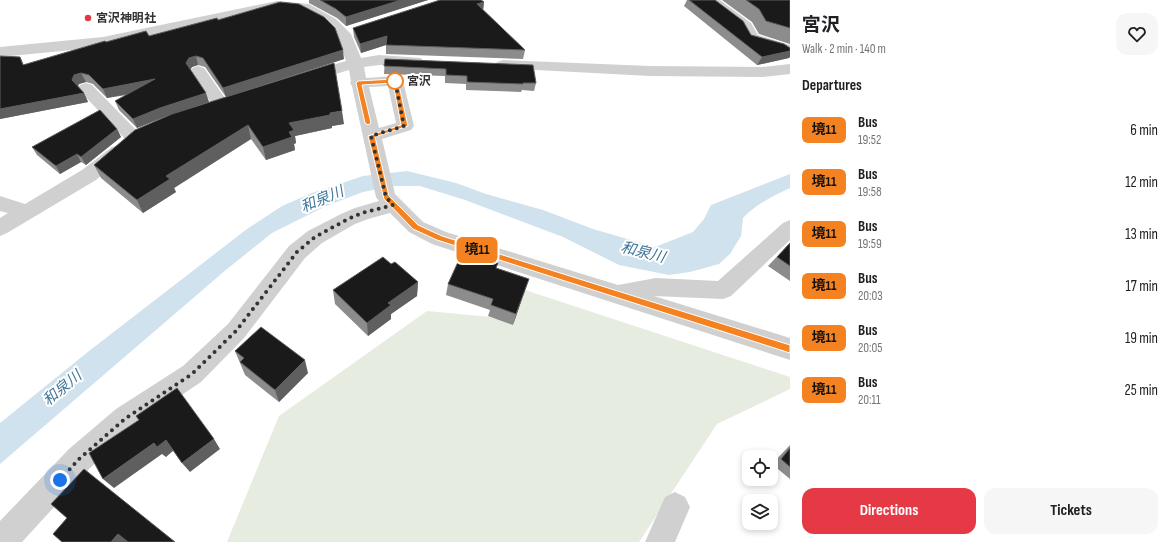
<!DOCTYPE html>
<meta charset="utf-8">
<style>
body{margin:0;font-family:"Sofia Sans Condensed","Noto Sans JP",sans-serif;background:#f6f6f6;color:#202124;height:100vh;display:flex;flex-direction:column;font-size:15px;white-space:nowrap}
*{box-sizing:border-box;margin:0}
p{font-size:13px;color:#757577}
.icon{flex:none;width:22px;height:22px;fill:none;stroke:currentColor;stroke-width:2;stroke-linecap:round;stroke-linejoin:round}
.map{position:relative;flex:1;overflow:hidden}
.sheet{display:flex;flex-direction:column;background:#fff;width:380px}
.sheet>*{flex:none}
.badge{padding:0 8px;border-radius:6px;font-size:14px;line-height:26px}
.buttons{position:absolute;left:742px;top:450px;display:grid;gap:8px}
.buttons a{display:grid;place-items:center;width:36px;height:36px;border-radius:8px;background:#fff;box-shadow:0 2px 6px #0003;font-size:20px}
.you{position:absolute;width:20px;height:20px;margin:-10px;border:3px solid #fff;border-radius:50%;background:#1a73e8;box-shadow:0 0 0 6px #1a73e833}
.map>.badge{position:absolute;translate:-50% -50%;box-shadow:0 0 0 2px #fff}
h2{padding:0 12px;font-size:15px;line-height:36px}
.round{display:grid;place-items:center;flex:none;width:42px;height:42px;border-radius:12px;background:#f6f6f6}
.head{display:flex;align-items:center;justify-content:space-between;height:68px;padding:0 12px}
h1{font-size:19px;font-weight:700;line-height:30px}
.primary-button{display:flex;gap:8px;margin-top:auto;padding:8px 12px}
.primary-button a{flex:1;height:46px;border-radius:12px;background:#e63946;color:#fff;font-size:16px;font-weight:700;line-height:46px;text-align:center}
.primary-button a+a{background:#f6f6f6;color:#202124}
ul{padding:0;list-style:none}
li{display:flex;align-items:center;gap:12px;height:52px;padding:0 12px}
li div{flex:1}
li b{display:block;font-size:15px}
li em{font-style:normal}
li .badge{min-width:44px;font-weight:700;text-align:center}
main{display:flex;flex:1;min-height:0}
.map>svg:first-child{display:block}
.green{fill:#e6ecdf}
.water{fill:#cfe2ee}
.lines{fill:none;stroke-linecap:round;stroke-linejoin:round}
.minor{fill:#d0d0d0;fill-rule:evenodd}
.wall{fill:#8c8c8c}
.shaded-wall{fill:#5f5f5f}
.building{fill:#1a1a1a;stroke:#5f5f5f}
.line{fill:#f58220;stroke:#fff}
.walk{stroke:#333;stroke-width:4;stroke-dasharray:0 7.2}
.poi-dot{fill:#e63946;stroke:#fff;stroke-width:1.5}
.stop-dot{fill:#fff;stroke:#f58220;stroke-width:2}
.labels{text-anchor:middle;stroke-width:4;stroke-linejoin:round;paint-order:stroke}
.far-poi-label{font-size:12px;font-weight:bold;fill:#333;stroke:#fff;text-anchor:start}
.far-stop-label{font-size:12px;font-weight:bold;fill:#333;stroke:#fff;text-anchor:start}
.water-label{font-size:15px;font-style:italic;fill:#3f7597;stroke:#fff}
</style>
<main>
<div class="map">
<svg width="790" height="542" viewBox="0 0 790 542">
<rect width="100%" height="100%" fill="#fff"/>
<path class="green" d="M522,289L790,377V389L717,424L639,542H227L279,416L427,311L513,319Z"/>
<path class="water" d="M407,171L456,183L486,194L543,210L593,229L655,247L693,232L704,219L711,205L790,174V188C772,196 757,204 743,218L741,236L730,254L719,264L690,272L669,275L619,265L563,237L465,200L420,186H394L363,192L326,206L272,233L227,269L0,464V423L89,351L247,229L282,206L312,193L363,176Z"/>
<g class="lines">
<path class="minor" d="M704,0H720L751,23L758,35L790,45V57L785,55L780,51L747,41L740,28Z
M277,1L309,4L336,19L351,34L361,58L379,55L421,58L423,61L421,64L415,66L379,65L364,67L366,78L395,76L401,78L403,81L414,126L411,130L382,139L395,194L423,222L446,232L618,285L656,278L718,281L783,223L790,220V240L731,296L723,299L654,296L790,338V360L432,244L409,232L390,213L368,219L355,224L322,243L305,258L244,338L201,382L134,427L89,469L22,542H0V521L69,449L116,409L183,366L228,324L289,246L308,231L341,214L355,208L379,201L376,197L352,86L350,83L351,81L349,70L306,83L300,81L298,78L300,75L346,61L337,36L326,25L301,11L277,9L103,47L0,57V47L103,37ZM388,86L396,123L379,128L369,87Z
M503,60L650,66L763,67L790,64V74L763,77L650,76L497,68L495,65L497,62Z
M198,66L204,68L227,101L229,105L227,109L221,110L215,109L190,71L192,68Z
M86,83L92,85L140,134L143,138L140,142L134,144L128,142L80,91L78,88L80,85Z
M118,145L124,147L127,151L124,155L96,180L7,233L0,236V218L8,213L0,211V196L25,204L82,170L112,147Z
M675,492L685,497L690,507L675,542H645L665,497Z"/>
</g>
<path class="wall" d="M309,0H428L346,26L337,18L309,3Z
M687,0H715L751,35L789,58L757,65L684,6Z
M722,0H790V44L759,34L752,22Z
M482,1L484,2L483,10L525,50L523,59L386,54V45L361,53L354,37L353,28Z
M218,20L344,59L232,95L344,124L332,126V128L295,136L296,143L294,144L295,150L266,160L251,139L174,188L176,192L143,213L101,178L94,165L226,97L205,67L198,65L192,67L190,69L209,102L164,117L137,128L119,110L115,101L127,95L107,98L93,84L86,82L79,84L78,86L84,93L88,102L0,119V56L20,57L24,65L106,42L149,36Z
M385,59L536,83L534,91L522,90L521,92L466,90V84L445,83V76L384,74Z
M117,129L121,137L86,165L81,162L60,174L37,155L32,147Z
M790,243V281L768,266Z
M391,264L418,282L417,296L391,314V319L368,336L335,304L333,290Z
M497,268L525,290L513,325L488,316L490,310L446,295L448,284Z
M235,351L308,373L279,402L245,375Z
M790,445V479L772,464Z"/>
<path class="shaded-wall" d="M401,0H428L346,26V17Z
M484,2L483,11L477,4Z
M387,36L386,45L361,53L360,44Z
M343,50L344,59L226,97L223,88Z
M790,51V57L789,58L757,65L762,57Z
M196,56L198,65L192,67L189,72L186,63L189,58Z
M81,73L86,82L79,84L77,89L72,80L74,75Z
M155,79L158,88L107,98L103,89Z
M84,93L88,102L0,119V109Z
M206,93L209,102L164,117L137,128L133,119L160,108Z
M342,111L344,124L332,126V128L295,136L296,143L294,144L295,150L266,160L263,147L289,123L330,113Z
M248,125L251,139L174,188L176,192L143,213L137,200L166,176Z
M117,129L121,137L86,165L81,157Z
M77,154L81,162L60,174L56,166Z
M529,279L525,290L513,325L516,314Z
M418,282L417,296L391,314V319L368,336L367,323L388,303Z
M305,360L308,373L279,402L275,390Z
M214,439L220,449L190,472L182,463Z
M166,440L174,450L166,457L162,454L114,488L103,479L154,443Z
M118,534L129,542H111Z"/>
<path class="building" d="M320,0H401L346,17L336,9Z
M440,0H481L484,2L477,4L525,50L386,45L387,36L360,44L353,28Z
M689,0H715L743,21L751,35L784,44L790,48V51L762,57Z
M746,0H790V28L766,21L759,9Z
M280,2L299,4L324,17L335,28L343,50L223,88L203,58L196,56L189,58L186,63L206,93L160,108L133,119L115,101L155,79L103,89L89,75L81,73L74,75L72,80L84,93L0,109V56L20,57L23,65L105,41L106,42L146,31L149,36L217,18L218,20Z
M385,59L533,65L536,83H523V84L467,82V76L446,75V69L384,66Z
M334,63L342,111L330,113V115L289,123L294,130L289,132L292,137L263,147L248,125L166,176L170,179L137,200L94,165L135,130L172,114Z
M100,110L117,129L81,157L77,154L56,166L32,147Z
M790,243V266L777,257Z
M463,251L498,263L496,268L529,279L516,314L491,305L493,299L448,284Z
M383,257L391,264L395,262L418,282L388,303L391,305L367,323L333,290Z
M261,327L305,360L275,390L240,362L244,358L235,351Z
M177,388L214,439L182,463L166,440L157,447L154,443L103,479L89,453L139,420L136,416Z
M790,448V467L781,459Z
M84,469L175,542H128L118,534L111,542H62L53,534L67,518L51,504Z"/>
<path class="line" d="M395,79L398,81L408,126L375,137L389,196L418,225L442,236L790,345V353L437,240L413,229L384,199L368,136L401,125L393,83L362,85L371,123L368,125L365,123L356,83L358,81Z"/>
<g class="lines">
<path class="walk" d="M60,480L79,459L126,418L192,374L236,331L297,252L315,237L348,219L362,213L393,205L386,197L371,136L404,126L395,81"/>
</g>
<circle class="poi-dot" cx="88" cy="18" r="4"/>
<circle class="stop-dot" cx="395" cy="81" r="8"/>
<g class="labels">
<g class="far-poi-label">
<text x="96" y="22">宮沢神明社</text>
</g>
<g class="far-stop-label">
<text x="407" y="85">宮沢</text>
</g>
<g class="water-label">
<text transform="translate(322 199) rotate(-23)" y="5">和泉川</text>
<text transform="translate(643 252) rotate(14)" y="5">和泉川</text>
<text transform="translate(62 388) rotate(-40)" y="5">和泉川</text>
</g>
</g>
</svg>
<div class="buttons">
<a><svg class="icon" aria-label="locate" viewBox="0 0 24 24"><circle cx="12" cy="12" r="6"/><path d="M12 2v4M12 18v4M2 12h4M18 12h4"/></svg></a>
<a><svg class="icon" aria-label="layers" viewBox="0 0 24 24"><path d="M12 4l9 5-9 5-9-5zM3 14l9 5 9-5"/></svg></a>
</div>
<div class="you" style="left:60px;top:480px"></div>
<b class="badge" style="left:477px;top:250px;background:#f58220;color:#111">境11</b>
</div>
<section class="sheet">
<div class="head"><div><h1>宮沢</h1><p>Walk · 2 min · 140 m</p></div><a class="round"><svg class="icon" aria-label="heart" viewBox="0 0 24 24"><path d="M12 20l-8-8c-3-5 5-10 8-4 3-6 11-1 8 4z"/></svg></a></div>
<h2>Departures</h2>
<ul>
<li><span class="badge" style="background:#f58220;color:#111">境11</span><div><b>Bus</b><p>19:52</p></div><em>6 min</em></li>
<li><span class="badge" style="background:#f58220;color:#111">境11</span><div><b>Bus</b><p>19:58</p></div><em>12 min</em></li>
<li><span class="badge" style="background:#f58220;color:#111">境11</span><div><b>Bus</b><p>19:59</p></div><em>13 min</em></li>
<li><span class="badge" style="background:#f58220;color:#111">境11</span><div><b>Bus</b><p>20:03</p></div><em>17 min</em></li>
<li><span class="badge" style="background:#f58220;color:#111">境11</span><div><b>Bus</b><p>20:05</p></div><em>19 min</em></li>
<li><span class="badge" style="background:#f58220;color:#111">境11</span><div><b>Bus</b><p>20:11</p></div><em>25 min</em></li>
</ul>
<div class="primary-button"><a>Directions</a><a>Tickets</a></div>
</section>
</main>
